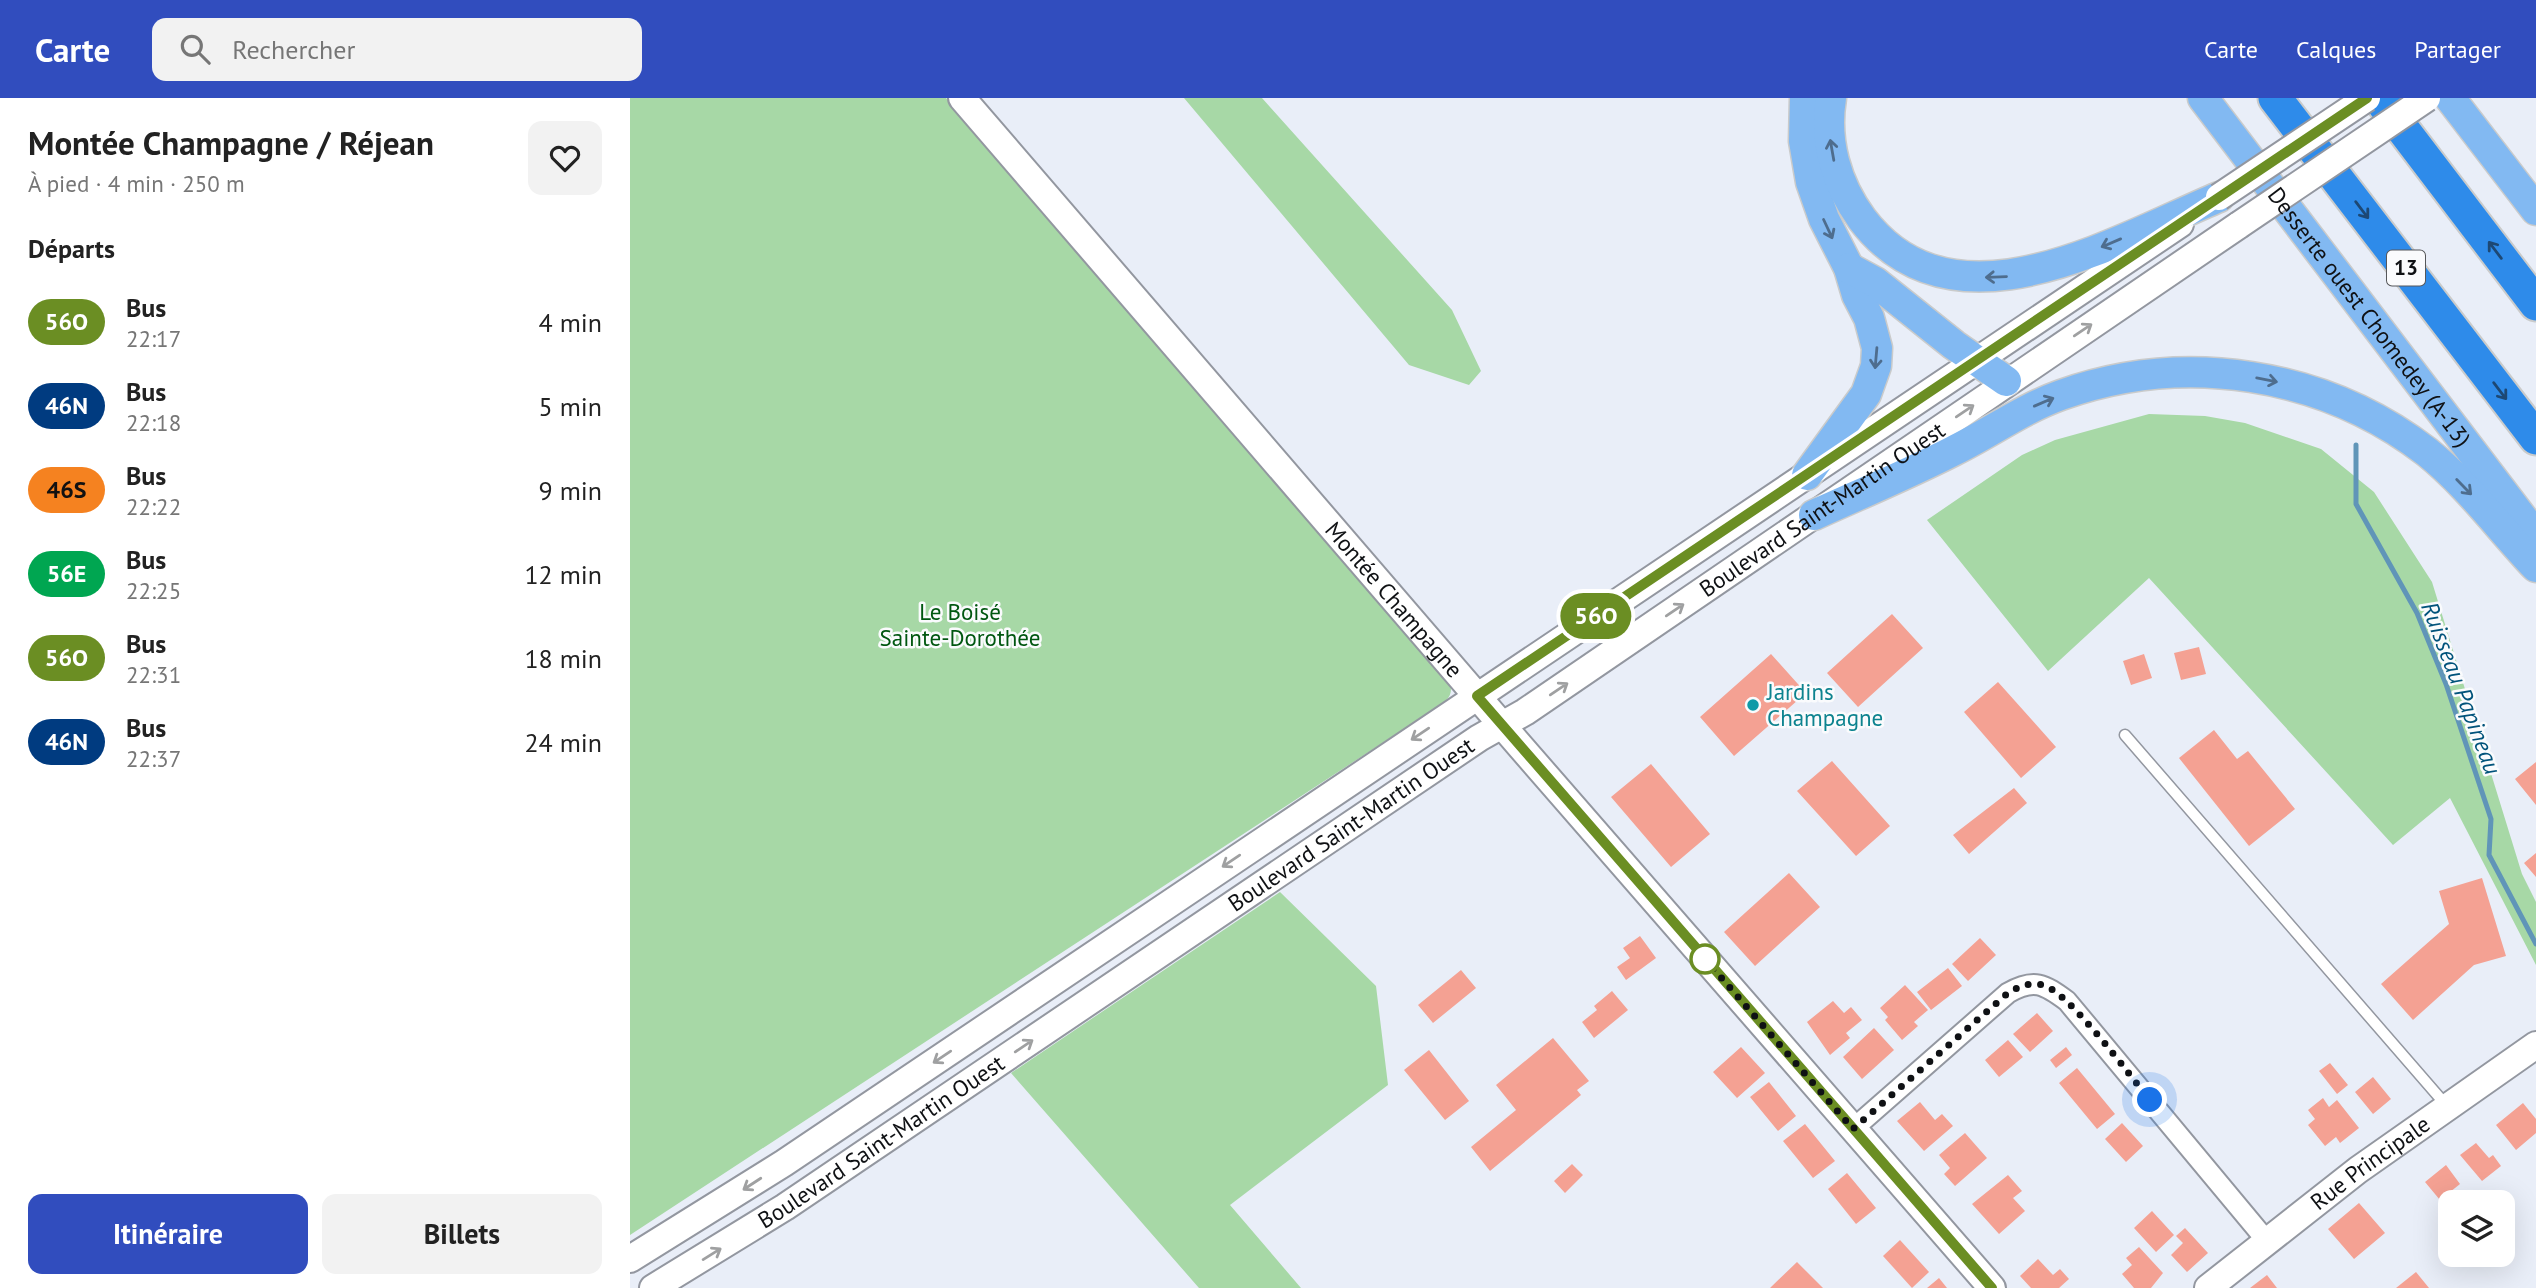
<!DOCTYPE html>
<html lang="fr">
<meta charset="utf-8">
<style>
body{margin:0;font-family:"PT Sans",sans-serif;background:#f2f2f2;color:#222;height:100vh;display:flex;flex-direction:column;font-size:26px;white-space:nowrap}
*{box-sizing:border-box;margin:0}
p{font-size:23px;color:#767676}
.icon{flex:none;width:38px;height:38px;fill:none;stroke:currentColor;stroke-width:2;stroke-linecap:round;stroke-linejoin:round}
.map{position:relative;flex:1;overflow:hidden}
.details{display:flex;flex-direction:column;background:#fff;width:630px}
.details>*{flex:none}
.badge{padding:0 14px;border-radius:23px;font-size:24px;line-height:46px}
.fabs{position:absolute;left:1808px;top:1092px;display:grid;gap:14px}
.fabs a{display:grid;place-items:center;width:77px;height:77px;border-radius:14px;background:#fff;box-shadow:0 7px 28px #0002;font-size:35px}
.you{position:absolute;width:35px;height:35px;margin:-18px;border:5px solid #fff;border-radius:50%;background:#1a73e8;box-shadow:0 0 0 10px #1a73e833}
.map>.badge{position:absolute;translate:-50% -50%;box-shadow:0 0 0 4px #fff}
h2{padding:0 28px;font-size:26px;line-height:63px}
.round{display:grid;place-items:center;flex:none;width:74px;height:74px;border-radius:14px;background:#f2f2f2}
.head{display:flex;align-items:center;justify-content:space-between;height:119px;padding:0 28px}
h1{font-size:33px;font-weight:700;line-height:52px}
.primary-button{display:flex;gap:14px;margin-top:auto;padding:14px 28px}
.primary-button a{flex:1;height:80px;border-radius:14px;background:#314dbe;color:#fff;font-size:28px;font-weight:700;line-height:80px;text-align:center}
.primary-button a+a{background:#f2f2f2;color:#222}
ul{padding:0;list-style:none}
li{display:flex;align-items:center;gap:21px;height:84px;padding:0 28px}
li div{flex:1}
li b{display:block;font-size:26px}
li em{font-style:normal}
li .badge{min-width:77px;font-weight:700;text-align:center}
header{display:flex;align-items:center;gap:42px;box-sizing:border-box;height:98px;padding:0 35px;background:#314dbe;color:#fff}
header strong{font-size:33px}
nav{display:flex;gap:38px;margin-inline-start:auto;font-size:24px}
.search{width:490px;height:63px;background:#f2f2f2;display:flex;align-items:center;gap:18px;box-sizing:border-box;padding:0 24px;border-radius:14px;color:#767676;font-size:26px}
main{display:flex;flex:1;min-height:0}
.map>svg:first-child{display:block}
.green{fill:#a7d8a6}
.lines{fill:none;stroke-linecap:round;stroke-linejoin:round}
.stream{stroke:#6095b8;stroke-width:5}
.building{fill:#f4a193}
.lane-casing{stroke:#9397a0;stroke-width:13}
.street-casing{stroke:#9397a0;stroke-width:23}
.secondary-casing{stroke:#9397a0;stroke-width:30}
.primary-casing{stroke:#cacbcb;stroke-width:33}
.highway-casing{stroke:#cacbcb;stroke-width:37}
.lane{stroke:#fff;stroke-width:10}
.street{stroke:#fff;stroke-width:19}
.secondary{stroke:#fff;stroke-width:26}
.primary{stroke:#82b9f2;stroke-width:30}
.highway{stroke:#2e8bea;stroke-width:33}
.secondary-bridge-casing{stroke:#9397a0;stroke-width:30;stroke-linecap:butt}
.secondary-bridge{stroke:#fff;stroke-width:26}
.oneway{stroke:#4e6d8e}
.oneway2{stroke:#1d4874}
.oneway3{stroke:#9fa0a1}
.line-casing{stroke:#fff;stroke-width:16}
.line{stroke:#6b8e23;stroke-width:10}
.walk{stroke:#0f1114;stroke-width:7;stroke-dasharray:0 12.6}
.culture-dot{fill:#0f9aa8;stroke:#fafbfd;stroke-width:2.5}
.stop-dot{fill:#fff;stroke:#6b8e23;stroke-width:3.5}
.labels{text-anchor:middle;stroke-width:5;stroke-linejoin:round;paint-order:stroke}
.shield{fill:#fafbfd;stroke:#56575a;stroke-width:2}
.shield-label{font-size:21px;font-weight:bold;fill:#0f1114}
.street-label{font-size:23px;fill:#0f1114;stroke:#fafbfd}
.park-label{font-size:23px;fill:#005710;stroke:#fafbfd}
.culture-label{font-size:23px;fill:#0d838f;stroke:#fafbfd;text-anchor:start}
.water-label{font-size:24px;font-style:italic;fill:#01537b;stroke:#fafbfd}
</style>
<header>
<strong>Carte</strong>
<div class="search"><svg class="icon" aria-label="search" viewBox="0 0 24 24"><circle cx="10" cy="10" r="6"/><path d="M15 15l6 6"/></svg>Rechercher</div>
<nav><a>Carte</a><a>Calques</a><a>Partager</a></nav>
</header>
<main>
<section class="details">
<div class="head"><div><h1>Montée Champagne / Réjean</h1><p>À pied · 4 min · 250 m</p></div><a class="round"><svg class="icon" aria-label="heart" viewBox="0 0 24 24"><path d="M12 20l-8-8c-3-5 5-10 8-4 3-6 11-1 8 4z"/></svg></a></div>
<h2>Départs</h2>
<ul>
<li><span class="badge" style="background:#6b8e23;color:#fff">56O</span><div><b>Bus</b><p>22:17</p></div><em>4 min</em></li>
<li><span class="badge" style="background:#003b80;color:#fff">46N</span><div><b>Bus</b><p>22:18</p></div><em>5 min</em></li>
<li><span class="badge" style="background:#f58220;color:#111">46S</span><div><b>Bus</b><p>22:22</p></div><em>9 min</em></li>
<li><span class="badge" style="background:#00a651;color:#fff">56E</span><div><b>Bus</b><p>22:25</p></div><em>12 min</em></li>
<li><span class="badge" style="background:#6b8e23;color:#fff">56O</span><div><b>Bus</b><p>22:31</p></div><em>18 min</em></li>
<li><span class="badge" style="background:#003b80;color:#fff">46N</span><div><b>Bus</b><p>22:37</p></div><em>24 min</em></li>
</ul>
<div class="primary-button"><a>Itinéraire</a><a>Billets</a></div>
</section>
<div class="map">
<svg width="1906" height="1190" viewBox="0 0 1906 1190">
<rect width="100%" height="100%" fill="#e9eef8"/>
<path class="green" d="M0,0H316L605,339L819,582C823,593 821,599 812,606L0,1137Z
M554,0H632L822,212L851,273L839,287L779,267Z
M1519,316L1575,318L1615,325L1691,351L1744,394L1802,484L1892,776L1906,804V867L1820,700L1763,747L1519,480L1418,573L1297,422L1392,357L1425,342Z
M650,794L746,888L758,987L600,1107L671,1190H569L381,975Z"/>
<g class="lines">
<path class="stream" d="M1726,347V406L1787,515L1816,586L1861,721L1859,757L1906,846"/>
</g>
<path class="building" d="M1262,516L1293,550L1228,609L1197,575Z
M1569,549L1576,576L1551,582L1544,555Z
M1141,556L1176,595L1104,658L1070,619Z
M1514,556L1522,580L1501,587L1493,563Z
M1368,584L1426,649L1391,680L1334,614Z
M1584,632L1607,661L1618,653L1665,711L1619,748L1549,660Z
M1202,663L1260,728L1226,758L1167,693Z
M1906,664V707L1885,681Z
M1021,666L1080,736L1041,769L981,699Z
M1384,690L1397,705L1339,756L1323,737Z
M1906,755V779L1894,765Z
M1159,775L1190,809L1125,868L1094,834Z
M1852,780L1876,858L1844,867L1783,922L1751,886L1819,826L1809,793Z
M1010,838L1026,860L996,882L987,869L1000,860L993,850Z
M1350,840L1366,857L1338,883L1322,866Z
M1318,870L1332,888L1301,912L1287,894Z
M831,872L846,890L803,925L788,907Z
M1275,887L1298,912L1284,924L1288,928L1272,942L1255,922L1258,919L1250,910Z
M982,893L998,912L964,940L952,924L967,912L964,908Z
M1203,903L1214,915L1221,909L1232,922L1216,935L1220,940L1200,957L1177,924Z
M1407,915L1423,933L1400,954L1383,936Z
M1244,930L1264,952L1232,981L1213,959Z
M923,940L959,983L947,992L951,997L860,1073L841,1049L886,1012L866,987Z
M1378,942L1393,959L1369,979L1355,962Z
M1111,949L1135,975L1107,1000L1083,974Z
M1436,949L1442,957L1426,970L1420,962Z
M799,952L839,1003L815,1022L774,972Z
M1700,965L1718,987L1707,996L1689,973Z
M1447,970L1485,1016L1467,1031L1429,985Z
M1743,979L1761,1001L1743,1016L1725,994Z
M1139,984L1166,1018L1148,1033L1120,999Z
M1693,1000L1699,1009L1707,1002L1729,1030L1710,1045L1706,1039L1695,1048L1678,1027L1685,1021L1678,1012Z
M1290,1004L1305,1022L1312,1016L1323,1028L1294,1053L1267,1023Z
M1893,1005L1906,1021V1035L1886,1052L1866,1027Z
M1492,1025L1513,1048L1496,1064L1475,1041Z
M1175,1026L1205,1063L1183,1080L1153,1043Z
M1335,1035L1357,1060L1325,1088L1314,1076L1320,1070L1309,1057Z
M1846,1045L1859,1060L1863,1057L1871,1068L1852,1083L1830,1057Z
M942,1066L953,1077L935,1095L924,1083Z
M1816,1067L1830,1086L1810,1102L1795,1084Z
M1217,1075L1246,1110L1226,1126L1198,1091Z
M1378,1077L1392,1093L1383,1100L1395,1113L1369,1136L1342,1106Z
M1729,1105L1755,1135L1724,1161L1698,1131Z
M1522,1113L1544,1137L1526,1154L1504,1130Z
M1555,1130L1578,1155L1557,1174L1541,1157L1553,1145L1546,1138Z
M1270,1142L1299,1174L1282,1190L1253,1158Z
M1509,1149L1533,1175L1521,1190H1504L1492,1176L1502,1167L1496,1160Z
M1408,1161L1423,1177L1430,1171L1439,1181L1429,1190H1401L1390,1178Z
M1167,1164L1193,1190H1140Z
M1786,1174L1799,1190H1766Z
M1637,1177L1647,1190H1620Z
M1309,1180L1317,1190H1297Z"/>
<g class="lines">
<defs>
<path id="lane" d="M1495,637L1816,1007"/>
<path id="street" d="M1223,1031L1378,895C1404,880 1414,886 1437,903L1636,1142"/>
<g id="secondary">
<path id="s1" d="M332,0L890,648L1362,1190"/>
<path d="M0,1161L154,1065L1550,126"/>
<path id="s2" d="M23,1190L155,1109L849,640L895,614L1609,127"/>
<path id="s3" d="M1578,1190L1728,1072L1906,947"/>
</g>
<g id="primary">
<path d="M1175,0L1174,43L1181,84L1194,121L1219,170L1227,197L1239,220L1247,250L1246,268L1236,296L1177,377"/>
<path d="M1201,0C1194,43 1206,86 1232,121C1323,241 1484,143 1589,99"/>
<path id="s4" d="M1573,0L1906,438"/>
<path d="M1820,0L1906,112"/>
<path d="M1219,170L1245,184L1324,247L1376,283"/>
<path d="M1184,417C1230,396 1278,376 1323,353C1360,335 1392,311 1431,297C1554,253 1693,274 1797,354C1838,387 1870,431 1906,469"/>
</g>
<path id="highway" d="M1645,0L1906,340
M1749,0L1906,206"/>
</defs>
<use href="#lane" class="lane-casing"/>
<use href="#street" class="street-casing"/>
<use href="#secondary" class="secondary-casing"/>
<use href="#primary" class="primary-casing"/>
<use href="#highway" class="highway-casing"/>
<use href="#lane" class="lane"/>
<use href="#street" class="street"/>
<use href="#secondary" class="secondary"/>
<use href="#primary" class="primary"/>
<use href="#highway" class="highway"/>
<defs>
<path id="secondary-bridge" d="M1589,99L1737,0
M1609,127L1797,0"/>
</defs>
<use href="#secondary-bridge" class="secondary-bridge-casing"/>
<use href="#secondary-bridge" class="secondary-bridge"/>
</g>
<defs><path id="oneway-shaft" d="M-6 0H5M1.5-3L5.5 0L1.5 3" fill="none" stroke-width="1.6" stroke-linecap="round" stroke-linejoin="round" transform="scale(1.75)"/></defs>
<g class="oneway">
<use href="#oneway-shaft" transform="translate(1202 52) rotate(-100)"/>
<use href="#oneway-shaft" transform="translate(1198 131) rotate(65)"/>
<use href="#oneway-shaft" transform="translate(1481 145) rotate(157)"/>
<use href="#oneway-shaft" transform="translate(1366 179) rotate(178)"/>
<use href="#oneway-shaft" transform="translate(1246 260) rotate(95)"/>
<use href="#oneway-shaft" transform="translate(1637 282) rotate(11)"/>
<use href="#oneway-shaft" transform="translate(1414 304) rotate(-23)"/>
<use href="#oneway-shaft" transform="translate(1834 389) rotate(46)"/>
</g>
<g class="oneway2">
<use href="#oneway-shaft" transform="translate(1732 112) rotate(53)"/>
<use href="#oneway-shaft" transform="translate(1865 152) rotate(-127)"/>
<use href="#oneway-shaft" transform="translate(1870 293) rotate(53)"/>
</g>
<g class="oneway3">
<use href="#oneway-shaft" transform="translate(1453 232) rotate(-34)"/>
<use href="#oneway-shaft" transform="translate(1335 313) rotate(-34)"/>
<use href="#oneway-shaft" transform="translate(1045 512) rotate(-34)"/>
<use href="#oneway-shaft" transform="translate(929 591) rotate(-34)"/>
<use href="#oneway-shaft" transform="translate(790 636) rotate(146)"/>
<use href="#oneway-shaft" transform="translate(601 763) rotate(146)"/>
<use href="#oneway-shaft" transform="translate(394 948) rotate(-34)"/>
<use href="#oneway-shaft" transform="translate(312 959) rotate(146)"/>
<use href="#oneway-shaft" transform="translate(122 1086) rotate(147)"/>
<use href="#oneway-shaft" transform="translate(82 1156) rotate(-32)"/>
</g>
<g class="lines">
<defs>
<path id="line" d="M1362,1190L847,598L1737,0"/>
</defs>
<use href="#line" class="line-casing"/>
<use href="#line" class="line"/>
<path class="walk" d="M1075,861L1223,1031L1378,895C1390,888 1399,884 1413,887C1439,894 1500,978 1520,1002"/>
</g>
<circle class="culture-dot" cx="1123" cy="607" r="7"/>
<circle class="stop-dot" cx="1075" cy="861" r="14"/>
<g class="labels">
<rect class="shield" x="1757" y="152.5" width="38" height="35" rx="5"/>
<g class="shield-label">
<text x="1776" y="177">13</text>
</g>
<g class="street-label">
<text dy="8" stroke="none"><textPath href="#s4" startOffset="275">Desserte ouest Chomedey (A-13)</textPath></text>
<text dy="8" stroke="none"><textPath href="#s2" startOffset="1405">Boulevard Saint-Martin Ouest</textPath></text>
<text dy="8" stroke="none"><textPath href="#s1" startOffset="662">Montée Champagne</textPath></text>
<text dy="8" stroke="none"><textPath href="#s2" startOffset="838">Boulevard Saint-Martin Ouest</textPath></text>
<text dy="8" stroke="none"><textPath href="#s2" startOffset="271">Boulevard Saint-Martin Ouest</textPath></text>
<text dy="8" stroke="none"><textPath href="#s3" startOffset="205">Rue Principale</textPath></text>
</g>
<g class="park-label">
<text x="330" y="522">Le Boisé<tspan x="330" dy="26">Sainte-Dorothée</tspan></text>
</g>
<g class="culture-label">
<text x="1137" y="602">Jardins<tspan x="1137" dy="26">Champagne</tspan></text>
</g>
<g class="water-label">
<text transform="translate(1831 590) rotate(69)" y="8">Ruisseau Papineau</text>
</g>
</g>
</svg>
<div class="fabs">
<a><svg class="icon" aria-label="layers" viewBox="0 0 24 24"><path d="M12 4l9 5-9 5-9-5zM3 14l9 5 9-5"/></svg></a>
</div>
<div class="you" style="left:1520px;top:1002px"></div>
<b class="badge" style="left:966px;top:518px;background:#6b8e23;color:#fff">56O</b>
</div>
</main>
